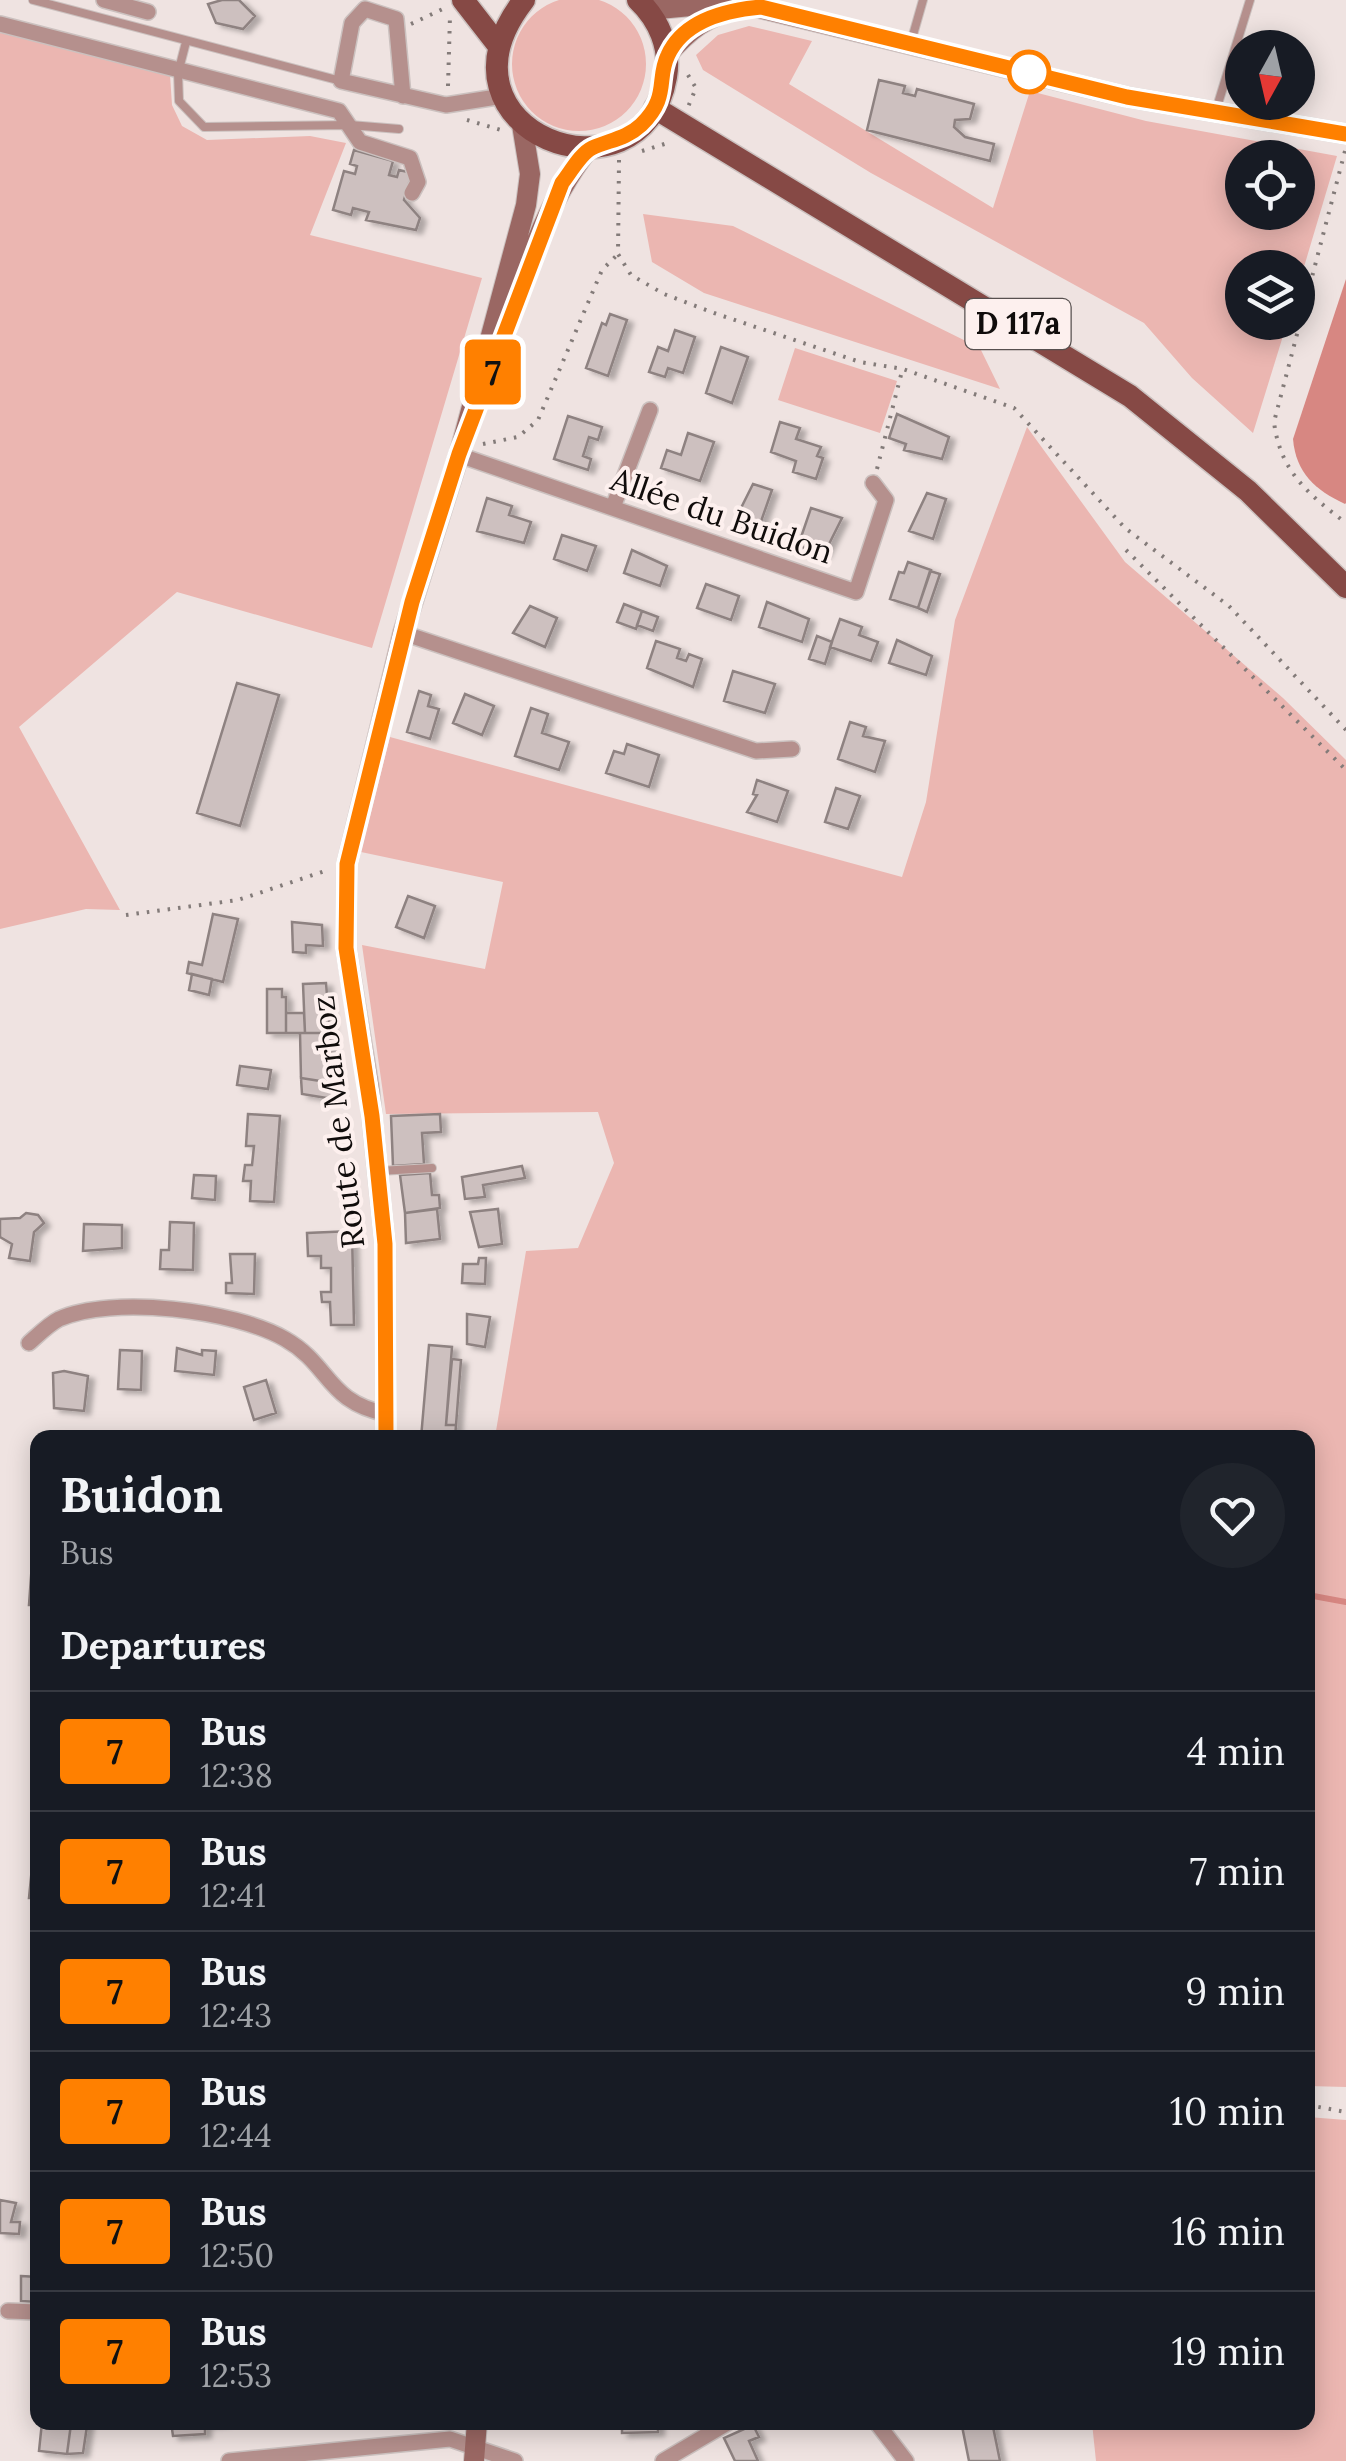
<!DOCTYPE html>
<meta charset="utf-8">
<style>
body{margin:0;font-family:Lora,serif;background:#20242c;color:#f1f3f6;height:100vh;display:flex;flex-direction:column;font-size:38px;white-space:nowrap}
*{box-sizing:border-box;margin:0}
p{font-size:32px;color:#9ea1a6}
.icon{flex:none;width:55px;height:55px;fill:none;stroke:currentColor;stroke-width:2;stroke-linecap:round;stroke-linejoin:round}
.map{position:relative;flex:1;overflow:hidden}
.details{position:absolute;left:30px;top:1430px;width:1285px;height:1000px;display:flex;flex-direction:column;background:#171b24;border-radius:20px;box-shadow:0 5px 25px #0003}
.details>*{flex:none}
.badge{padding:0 20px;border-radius:8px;font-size:35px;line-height:65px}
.needle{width:65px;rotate:188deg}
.fabs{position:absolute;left:1225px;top:30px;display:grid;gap:20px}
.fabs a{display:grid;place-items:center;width:90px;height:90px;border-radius:50%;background:#171b24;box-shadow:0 5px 25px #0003;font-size:50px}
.map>.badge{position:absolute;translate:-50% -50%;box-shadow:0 0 0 5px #fff}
h2{padding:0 30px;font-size:38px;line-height:90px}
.round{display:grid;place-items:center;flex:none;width:105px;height:105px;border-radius:52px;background:#20242c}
.summary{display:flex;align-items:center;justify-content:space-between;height:170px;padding:0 30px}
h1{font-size:48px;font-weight:700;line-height:75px}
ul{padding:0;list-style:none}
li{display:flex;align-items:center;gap:30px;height:120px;padding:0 30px;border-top:2px solid #363941}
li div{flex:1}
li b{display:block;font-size:38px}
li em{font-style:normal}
li .badge{min-width:110px;font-weight:700;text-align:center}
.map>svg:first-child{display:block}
.green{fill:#ebb6b1;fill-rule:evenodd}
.water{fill:#d78782}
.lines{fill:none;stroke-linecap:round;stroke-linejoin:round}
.stream{stroke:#d78782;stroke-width:6}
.building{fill:#cdc0bf;stroke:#8e8281;stroke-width:2.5;filter:url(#shadow)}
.lane-casing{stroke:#cbc1bf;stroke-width:10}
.street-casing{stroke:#cbc1bf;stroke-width:18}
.secondary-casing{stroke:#cbc1bf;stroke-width:22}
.primary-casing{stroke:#cbc1bf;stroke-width:25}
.path{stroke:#837b79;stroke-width:4;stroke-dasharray:2.5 8;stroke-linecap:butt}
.lane{stroke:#b5908d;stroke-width:8}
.street{stroke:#b5908d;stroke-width:15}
.secondary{stroke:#9a6763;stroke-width:20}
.primary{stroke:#864945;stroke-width:22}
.line-casing{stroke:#fff;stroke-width:22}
.line{stroke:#ff8000;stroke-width:15}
.stop-dot{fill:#fff;stroke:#ff8000;stroke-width:5}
.labels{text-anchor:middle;stroke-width:8;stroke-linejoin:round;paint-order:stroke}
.shield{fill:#fdf0ee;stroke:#57504f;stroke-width:2.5}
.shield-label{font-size:30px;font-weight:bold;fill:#100c0b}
.street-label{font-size:32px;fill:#100c0b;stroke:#fdf0ee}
</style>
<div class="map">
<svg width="1346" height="2461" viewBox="0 0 1346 2461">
<defs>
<filter id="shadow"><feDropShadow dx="6" dy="3.5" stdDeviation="2.5" flood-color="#0004"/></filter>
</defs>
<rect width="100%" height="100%" fill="#efe3e1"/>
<path class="green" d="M512 64a67 67 0 1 1 134 0a67 67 0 1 1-134 0Z
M749,26L812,41L789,84L993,208L1030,91L1146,121L1337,156L1298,287V268H1242V322L1287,323L1253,433L1192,378L1144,323L871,173L703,70L696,55L718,35ZM1242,158H1298V212H1242Z
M0,32L170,75L172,105L182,126L207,140L310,136L346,143L310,235L482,278L372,648L177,592L19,727L120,910L86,909L0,929Z
M643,214L733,226L980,348L1000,389L704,293L652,262Z
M795,348L897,381L880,433L778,400Z
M1027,427L1125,562L1283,698L1346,760V2087L1308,2086V1438L495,1437L526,1251L578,1248L614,1163L598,1112L386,1114L362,945L485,969L503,882L361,852L390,737L902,877L926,802L955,620Z
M1308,2117L1346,2120V2461H1096L1092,2423L1308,2422Z"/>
<path class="water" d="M1346,279V503L1345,504C1315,490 1296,473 1293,439Z"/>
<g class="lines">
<path class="stream" d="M1308,1595L1346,1602"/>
</g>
<path class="building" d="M222,0H239L255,16L243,29L216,23L208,4Z
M879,80L905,86L903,93L915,96L917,89L974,104L970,119L955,120L954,127L965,137L994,144L990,161L867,130Z
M354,150L393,161L389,175L397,177L399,170L412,173L404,200L420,218L416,230L366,220L369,212L353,208L351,215L333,210L344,171L355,174L357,166L350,164Z
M610,314L627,320L608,376L586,368L602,323L606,325Z
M675,330L695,337L683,373L668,368L665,377L649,372L658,347L668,351Z
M721,347L748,357L732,403L706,393Z
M897,414L949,437L942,459L904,450L906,444L889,438Z
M568,416L602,427L598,440L589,437L583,456L591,459L588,470L554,459Z
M780,422L800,428L796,439L821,447L817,456L823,458L816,479L793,472L796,461L771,452Z
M688,433L714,442L700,481L661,468L667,450L681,455Z
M753,484L772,490L758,530L734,522Z
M927,493L946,499L933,539L909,531Z
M487,498L512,506L509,515L531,522L524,543L477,531Z
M811,508L842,518L824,554L798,546Z
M562,535L596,546L587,571L554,559Z
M632,550L667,566L660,586L624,573Z
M908,562L931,570L918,608L890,599L899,572L904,573Z
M930,571L940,574L927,612L918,608Z
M706,584L739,596L731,620L697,608Z
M767,602L809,619L802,642L759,627Z
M624,604L642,611L636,629L617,622Z
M530,606L557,618L545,647L513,633Z
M642,611L658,617L653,631L637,625Z
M840,619L862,627L859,635L878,642L871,661L830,647Z
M817,636L832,642L825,664L809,659Z
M897,640L932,656L926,675L889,663Z
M656,641L680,649L677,658L686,661L689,654L702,659L693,687L647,668Z
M733,671L775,684L765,713L724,701Z
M237,683L279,695L240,826L197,813Z
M419,691L431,695L428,706L439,709L430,739L407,732Z
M465,694L494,706L482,735L453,723Z
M531,708L548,714L542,733L569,742L559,770L515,756Z
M850,722L866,727L863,736L885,741L875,772L838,759Z
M627,744L659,755L649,787L606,773L614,751L624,754Z
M757,780L788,791L777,822L747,812L757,795L753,794Z
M836,788L860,796L848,829L825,822Z
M408,896L435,906L424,938L396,927Z
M213,914L238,919L223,982L187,973L189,962L202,965Z
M292,922L322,925L323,946L306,945V953L293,952Z
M192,974L212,979L209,995L189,990Z
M326,983L330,1033H305L303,984Z
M267,989H282V997H286V1033H267Z
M286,1013H304L305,1033H286Z
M300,1033H330L333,1083L301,1078Z
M240,1066L271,1070L268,1089L237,1085Z
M301,1078L333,1083V1099L302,1094Z
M248,1114L280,1116L274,1202L250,1201L251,1181H243L245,1165H252L254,1146H246Z
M440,1114L441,1132L422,1133L424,1164L393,1166L391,1116Z
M522,1166L525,1178L483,1185L485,1197L465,1199L462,1177Z
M430,1173L432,1195H439L440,1208L405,1213L400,1175Z
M194,1175L216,1176L215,1200L192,1198Z
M437,1209L440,1239L406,1243L405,1213Z
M498,1209L502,1244L479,1247L470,1212Z
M26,1213L38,1215L44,1223L34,1232L30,1261L9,1258L12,1244L0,1237V1219L20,1218Z
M170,1222L194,1223L193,1270L160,1269L161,1250H169Z
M84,1224L122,1225V1248L83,1251Z
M352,1231L354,1325H331L330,1302H322L321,1292H331V1268H321V1256H308L307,1233Z
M230,1254H255L254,1294L226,1293V1283H232Z
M479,1258H486L485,1284L462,1283L463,1264H478Z
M467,1314L490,1317L485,1347L467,1344Z
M429,1345L452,1347L446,1425H456L455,1438H421Z
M177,1348L202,1355V1350L216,1351L214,1375L175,1371Z
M120,1350L142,1351L141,1390L118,1389Z
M452,1359L461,1360L456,1425H446Z
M64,1371L88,1376L84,1411L54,1408L53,1373Z
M266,1380L276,1413L254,1420L244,1387Z
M32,1563L38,1564V1605H29Z
M33,1857H38V1898H29Z
M0,2200L16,2203L11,2222H20L19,2234L0,2233Z
M21,2276L38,2277V2302L21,2301Z
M42,2422H87V2426L71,2424L67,2454L39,2451Z
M171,2422H224L205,2424V2434L173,2436Z
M622,2422H658V2432L622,2433Z
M992,2422L1000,2461H969L962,2426Z
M71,2424L87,2426L83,2453L67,2454Z
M753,2425L759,2437L749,2441L758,2461H735L724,2438Z"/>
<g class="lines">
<defs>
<path id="lane" d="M33,0L341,81
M186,42L178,73L179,101L204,127L350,125L399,129
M911,42L923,0
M1216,110L1250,0
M379,1171L432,1168"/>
<path id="street" d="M104,0L148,12
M0,24L339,111L360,142L410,158L418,182L412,193
M403,96L396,19L365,9L352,23L341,81L446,105L503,96
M459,455L856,592L886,500L873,483
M613,507L650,410
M403,633L756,751L792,749
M29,1343C38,1335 49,1324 59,1319C112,1295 235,1310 285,1339C331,1365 326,1402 387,1414
M8,2311L38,2312
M876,2422L906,2461
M229,2461L450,2439L515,2461
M663,2461L729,2422"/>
<path id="secondary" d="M648,10L734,2L1127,97L1346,134
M667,55C688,31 707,15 739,9
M486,393C514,309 534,218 589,148
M386,1438L385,1244L369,1088L346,948L347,864L403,633L459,455L526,205L530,174L522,125
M474,2461L477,2422"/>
<path id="primary" d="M463,0L498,45
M524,0C421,132 643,213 666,77C671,48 659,20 638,0
M655,108L1130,396L1248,491L1346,587"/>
</defs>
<use href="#lane" class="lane-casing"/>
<use href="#street" class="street-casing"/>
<use href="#secondary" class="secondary-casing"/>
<use href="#primary" class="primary-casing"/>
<path class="path" d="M411,24L447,7
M688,75L696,88L688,107
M448,86L450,16
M467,120L501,130
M642,151L671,142
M1345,151L1274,422C1280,471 1308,494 1346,523
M619,160L618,254L631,275L664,294L714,313L860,362L903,369L1014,408L1125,528L1229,606L1346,730
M483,444L518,437L538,420L602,270L618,254
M877,469L902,371
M1126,550L1346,770
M126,915L238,900L328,870
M1308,2105L1346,2112"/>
<use href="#lane" class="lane"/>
<use href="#street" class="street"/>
<use href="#secondary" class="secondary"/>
<use href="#primary" class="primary"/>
</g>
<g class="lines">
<defs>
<path id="line" d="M386,1438L385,1244L372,1116L346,948L347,864L412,602L459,454L562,183C570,173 581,153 592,148C609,140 626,139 641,125C670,97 656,79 668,55C684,20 727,10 761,7L1127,97L1346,134"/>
</defs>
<use href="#line" class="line-casing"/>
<use href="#line" class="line"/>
</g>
<circle class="stop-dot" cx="1029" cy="72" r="20"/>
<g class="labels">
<rect class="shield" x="965.5" y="299" width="105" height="50" rx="8"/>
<g class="shield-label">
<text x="1018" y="334">D 117a</text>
</g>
<g class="street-label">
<text transform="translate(722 516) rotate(19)" y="11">Allée du Buidon</text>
<text transform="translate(338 1122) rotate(-97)" y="11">Route de Marboz</text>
</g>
</g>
</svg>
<div class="fabs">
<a><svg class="needle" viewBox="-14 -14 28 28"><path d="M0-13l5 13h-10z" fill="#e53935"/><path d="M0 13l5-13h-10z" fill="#9ea1a6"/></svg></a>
<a><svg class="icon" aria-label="locate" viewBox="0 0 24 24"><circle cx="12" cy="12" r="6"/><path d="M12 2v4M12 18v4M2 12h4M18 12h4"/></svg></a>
<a><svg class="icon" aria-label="layers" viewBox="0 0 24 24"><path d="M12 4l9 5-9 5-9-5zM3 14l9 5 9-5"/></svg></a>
</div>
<b class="badge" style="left:493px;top:372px;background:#ff8000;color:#111">7</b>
<section class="details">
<div class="summary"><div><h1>Buidon</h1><p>Bus</p></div><a class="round"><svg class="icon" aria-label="heart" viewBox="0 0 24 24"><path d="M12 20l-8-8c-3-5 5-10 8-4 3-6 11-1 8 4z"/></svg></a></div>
<h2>Departures</h2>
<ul>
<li><span class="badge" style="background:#ff8000;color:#111">7</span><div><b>Bus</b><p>12:38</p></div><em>4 min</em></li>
<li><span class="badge" style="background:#ff8000;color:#111">7</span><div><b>Bus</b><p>12:41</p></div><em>7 min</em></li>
<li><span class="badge" style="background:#ff8000;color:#111">7</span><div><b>Bus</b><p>12:43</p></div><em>9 min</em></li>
<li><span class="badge" style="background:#ff8000;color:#111">7</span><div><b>Bus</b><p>12:44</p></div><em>10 min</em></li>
<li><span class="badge" style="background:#ff8000;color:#111">7</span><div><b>Bus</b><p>12:50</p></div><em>16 min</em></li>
<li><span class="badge" style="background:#ff8000;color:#111">7</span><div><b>Bus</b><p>12:53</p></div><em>19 min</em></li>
</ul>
</section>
</div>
